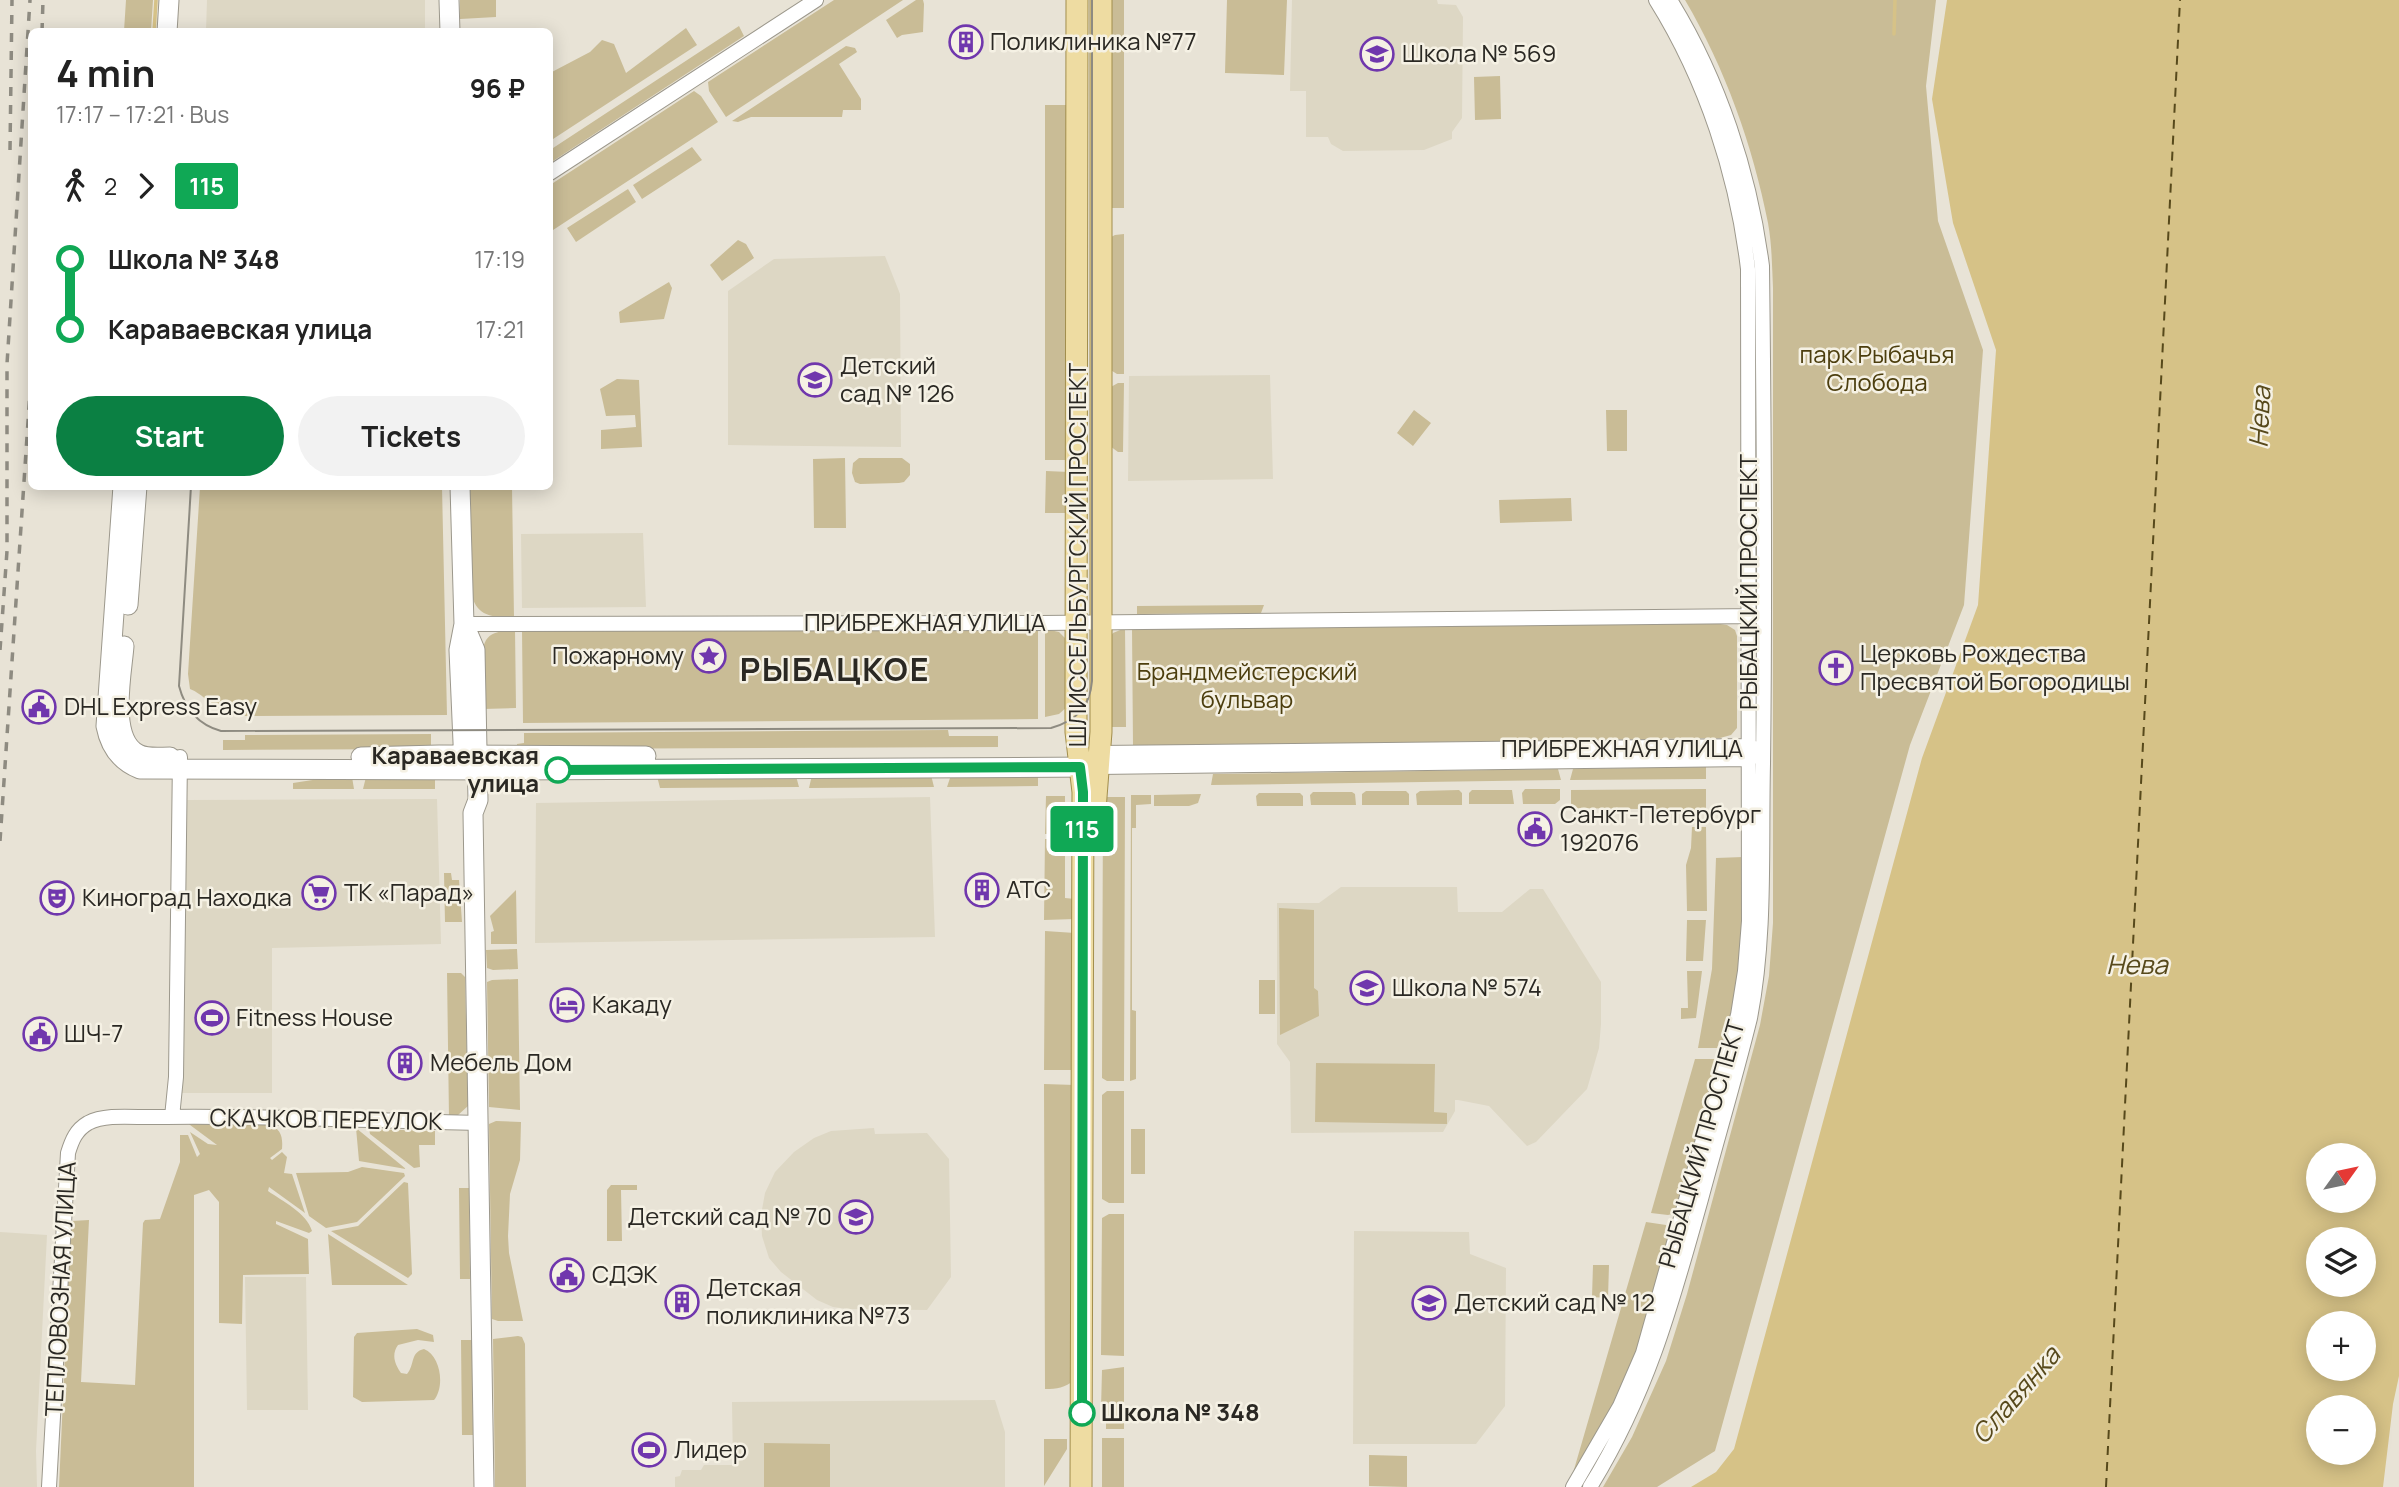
<!DOCTYPE html>
<meta charset="utf-8">
<style>
body{margin:0;font-family:Manrope,sans-serif;background:#f2f2f2;color:#222;height:100vh;display:flex;flex-direction:column;font-size:26px;white-space:nowrap}
*{box-sizing:border-box;margin:0}
p{font-size:23px;color:#767676}
.icon{flex:none;width:38px;height:38px;fill:none;stroke:currentColor;stroke-width:2;stroke-linecap:round;stroke-linejoin:round}
.map{position:relative;flex:1;overflow:hidden}
.side{position:absolute;left:28px;top:28px;width:525px;height:462px;display:flex;flex-direction:column;background:#fff;border-radius:10px;box-shadow:0 4px 18px #0003}
.side>*{flex:none}
.badge{padding:0 14px;border-radius:5px;font-size:24px;line-height:46px}
.needle{width:46px;rotate:57deg}
.fabs{position:absolute;left:2306px;top:1143px;display:grid;gap:14px}
.fabs a{display:grid;place-items:center;width:70px;height:70px;border-radius:50%;background:#fff;box-shadow:0 4px 18px #0003;font-size:35px}
.map>.badge{position:absolute;translate:-50% -50%;box-shadow:0 0 0 4px #fff}
.legs{display:flex;align-items:center;gap:10px;height:77px;padding:0 28px;font-size:23px}
.legs p{margin-inline-start:auto}
.headline{display:flex;align-items:center;justify-content:space-between;height:119px;padding:0 28px}
h1{font-size:38px;font-weight:700;line-height:52px}
.cta{display:flex;gap:14px;margin-top:auto;padding:14px 28px}
.cta a{flex:1;height:80px;border-radius:42px;background:#0b8043;color:#fff;font-size:28px;font-weight:700;line-height:80px;text-align:center}
.cta a+a{background:#f2f2f2;color:#222}
ul{padding:0 28px;list-style:none}
li{display:flex;align-items:center;gap:24px;height:70px;font-size:26px}
li i{display:grid;place-items:center;width:10px;height:100%;margin:0 9px;background:currentColor}
li i::after{content:'';width:18px;height:18px;margin:-9px;border:5px solid;border-radius:50%;background:#fff}
li p{margin-inline-start:auto}
li:first-child i{background:linear-gradient(#0000 50%,currentColor 0)}
li:last-child i{background:linear-gradient(currentColor 50%,#0000 0)}
.map>svg:first-child{display:block}
.built{fill:#ddd7c4}
.green{fill:#c9bc96}
.water{fill:#d6c287;fill-rule:evenodd}
.lines{fill:none;stroke-linecap:round;stroke-linejoin:round}
.stream{stroke:#d6c287;stroke-width:3.5}
.ferry{stroke:#57491b;stroke-width:2;stroke-dasharray:9 7;stroke-linecap:butt}
.street-casing{stroke:#9c988c;stroke-width:16}
.secondary-casing{stroke:#9c988c;stroke-width:21}
.primary-casing{stroke:#a28e4d;stroke-width:23}
.street{stroke:#fff;stroke-width:14}
.secondary{stroke:#fff;stroke-width:19}
.primary{stroke:#eedca2;stroke-width:21}
.tram{stroke:#8e8b81;stroke-width:2}
.rail{stroke:#8e8b81;stroke-width:3.5;stroke-dasharray:9 9;stroke-linecap:butt}
.line-1-casing{stroke:#fff;stroke-width:16}
.line-1{stroke:#10a855;stroke-width:10}
.stop-1-dot{fill:#fff;stroke:#10a855;stroke-width:3.5}
.labels{text-anchor:middle;stroke-width:5;stroke-linejoin:round;paint-order:stroke}
.poi-label{font-size:24px;fill:#2a2823;stroke:#f5f1e4;text-anchor:start}
.park-label{font-size:24px;fill:#4c3e0e;stroke:#f5f1e4}
.street-label{font-size:24px;fill:#2a2823;stroke:#f5f1e4}
.stop-label{font-size:24px;font-weight:bold;fill:#2a2823;stroke:#f5f1e4;text-anchor:end}
.water-label{font-size:26px;font-style:italic;fill:#57491b;stroke:#f5f1e4}
.district-label{font-size:32px;font-weight:bold;letter-spacing:2px;fill:#2a2823;stroke:#f5f1e4}
</style>
<div class="map">
<svg width="2399" height="1487" viewBox="0 0 2399 1487">
<rect width="100%" height="100%" fill="#e8e3d6"/>
<path class="built" d="M207,0H425V31H206Z
M1292,0H1437L1438,4L1456,5L1463,17L1462,118L1452,132V139L1424,150L1343,151L1331,144L1328,137H1306V91H1290Z
M885,256L900,294L901,447L728,445V291L774,259Z
M1270,375L1273,479L1128,481L1129,376Z
M643,533L646,607L522,608L521,534Z
M930,797L935,937L535,943L536,803Z
M437,799L441,944L272,948V1093H182L186,800Z
M1341,887H1457L1458,912H1502L1530,889H1543L1601,982V1024L1599,1048L1587,1089L1536,1142L1527,1146L1489,1106L1458,1100H1455V1111L1443,1132L1291,1133L1290,1062L1277,1044V903H1319Z
M874,1128L875,1134L927,1133L949,1159L951,1277L927,1310L848,1309L833,1307L817,1300L781,1272L769,1258L762,1236L761,1215L765,1193L775,1172L794,1152L814,1138L831,1131Z
M1354,1231L1469,1232L1470,1254L1506,1268L1505,1406L1476,1444H1353Z
M0,1232L47,1235L36,1451L37,1487H0Z
M245,1277H306L308,1410H247Z
M995,1400L1005,1432V1487H675V1477L680,1476L682,1470H701L704,1465H733L732,1402Z"/>
<path class="green" d="M126,0H153L151,31H124Z
M460,0H496V17L460,19Z
M834,0H903L726,117L709,91L708,82Z
M916,0H923L924,4L923,32L902,35L897,38L886,20Z
M1109,0H1124V208H1110Z
M1227,0H1287L1284,75L1225,73Z
M1685,0H1936L1926,86L1938,221L1983,350L1964,605L1910,745L1715,1451L1657,1487H1603L1632,1437L1666,1361L1687,1294L1760,1025L1769,976L1773,923V288C1772,267 1772,245 1768,223C1753,146 1725,68 1685,0Z
M739,26L744,36L550,163V150Z
M686,28L697,45L550,141V73L590,52L602,40L614,44L626,73Z
M846,46L855,48L857,52L839,64L861,99V110H843L842,117H751L738,122L732,121Z
M1500,76L1501,119L1475,120L1474,77Z
M694,91L701,96L718,122L550,232V185Z
M1045,105H1069V460H1045Z
M692,147L702,160L642,199L633,185Z
M628,189L636,202L576,242L567,228Z
M1124,234V374H1117L1109,369V238L1115,235Z
M738,240L746,244L754,258L722,281L710,265Z
M669,282L672,288L664,319L620,323L619,312Z
M617,379L639,380L642,447L601,449V430L636,427L635,415L606,416L600,389Z
M1118,383H1124L1123,452H1118L1110,446L1109,388Z
M1414,410L1431,423L1413,446L1397,433Z
M1606,410H1627V451H1607Z
M845,458L846,528H814L813,459Z
M859,458H902L910,464V475L904,482L899,483L860,484L855,482L852,473L853,463Z
M1046,471L1069,472V513H1045Z
M200,487H442L447,715L231,716C214,709 202,693 190,689L188,674Z
M470,487H512L514,617C495,617 478,618 472,596Z
M1571,498L1572,521L1500,523L1499,500Z
M1264,605L1261,613L1137,614V606Z
M1714,623L1727,625L1735,630L1737,636V728L1731,735L1720,738L1133,746L1132,628Z
M1125,628L1126,727H1110L1109,639L1113,633Z
M1038,629V719L523,723L522,630Z
M1045,629L1059,632L1068,641V706L1059,714L1045,717Z
M515,630L516,708L483,709C483,696 483,682 482,669C482,640 484,631 515,630Z
M948,730L949,736H998V747L517,749V744L524,743V733Z
M431,734V749L223,750V740H245V735Z
M1706,767V779L1570,780L1573,769Z
M1558,769L1561,780L1211,785L1213,774Z
M812,775H931L934,787L809,788Z
M951,775H1038V786L947,787Z
M657,776H796L799,787L660,788Z
M332,777H352L354,789H293V783Z
M366,777H435V789H363Z
M1525,789H1560V800L1555,804H1523L1522,793Z
M1706,789V810L1571,808V790Z
M1459,790L1462,793V805H1417L1416,794L1420,791Z
M1472,790H1512L1514,804H1469V793Z
M1366,791H1406L1409,794V805H1362V794Z
M1313,792H1352L1355,794L1356,805H1311L1310,795Z
M1259,793H1300L1303,796V806H1257L1256,796Z
M1201,794L1198,803L1189,806H1154V795Z
M1131,795H1151V804L1136,805V828H1132V1010L1136,1011V1079L1130,1081Z
M1046,796H1065V834H1045Z
M1103,797H1125L1124,1081H1107L1102,1078Z
M1692,827H1706L1707,911H1687L1686,865L1691,848Z
M1045,839H1065V898L1075,899V919L1044,920Z
M1743,857C1742,921 1742,986 1722,1048H1698L1712,969L1716,858Z
M444,873H451L452,880H459L462,922H445Z
M516,890L517,944H491V932L494,931L490,916Z
M1279,908L1314,910V988L1318,991L1319,1016L1280,1035Z
M1687,920H1706L1703,961H1686Z
M1045,931L1075,933V1070H1044Z
M517,949L518,969L493,970L487,968L486,950Z
M1687,971H1702L1696,1018L1681,1019V1008H1688Z
M447,973H461L465,977L468,1106L458,1115L449,1118Z
M518,979L520,1110L489,1107L487,982L492,980Z
M1259,980H1275V1014H1259Z
M1695,1059H1719L1676,1213L1668,1215L1651,1213Z
M1316,1063L1435,1064L1434,1112L1447,1113V1124L1315,1122Z
M1044,1084L1075,1085L1074,1380C1065,1388 1057,1389 1045,1389Z
M1107,1091H1124V1203H1109L1102,1199V1095Z
M496,1121L521,1122L520,1160L510,1194L508,1236L509,1253L523,1321H498L492,1319L489,1124Z
M186,1122L268,1124C281,1129 283,1136 282,1149L270,1158L272,1160L282,1152L287,1157L284,1173L292,1174L305,1213L269,1187L268,1191C282,1201 307,1213 312,1231L309,1233L276,1221V1224L308,1239L309,1274L243,1275L242,1324L219,1323V1202L209,1190L194,1195V1487H59L71,1221L89,1220L81,1382L135,1385L143,1223L145,1220L160,1219L180,1162V1135H188L197,1157L200,1154L190,1132L208,1144L217,1145Z
M356,1128L406,1169L359,1161Z
M369,1129L435,1131V1145H419L420,1167L414,1168L370,1134Z
M1131,1129H1145V1174H1131Z
M362,1167L404,1173L405,1176L357,1222L326,1228L309,1216L296,1173L348,1172Z
M404,1182L408,1183L412,1274L408,1278L331,1231L358,1226Z
M611,1185H637V1190H621L622,1241H607V1190Z
M459,1188H469L470,1279H460Z
M1109,1214H1124V1356L1101,1355L1102,1218Z
M1646,1222L1666,1225L1671,1231L1637,1349L1605,1421L1574,1475L1573,1473Z
M328,1234L408,1285H332Z
M1593,1265H1609L1608,1298L1592,1297Z
M417,1329L433,1335L434,1342L418,1340L398,1345C391,1355 395,1364 401,1373L407,1374C415,1365 410,1352 424,1349C441,1356 445,1387 434,1400L362,1402L353,1397L354,1337L357,1333Z
M518,1336L522,1337L525,1344L526,1487H495L493,1339Z
M461,1340H472L473,1435H462Z
M1124,1367V1429H1106V1410L1101,1409L1102,1370Z
M1102,1438H1124V1487H1102Z
M1044,1439H1067V1449L1044,1486Z
M764,1443L830,1444V1487H764Z
M1369,1455L1407,1456V1487L1369,1486Z"/>
<path class="water" d="M1947,0H2399V1376L2393,1404L2383,1487H1691L1716,1472L1734,1449L1922,758L1978,605L1996,350L1953,223L1932,99ZM2319,1155H2364V1200H2319ZM2319,1239H2364V1284H2319ZM2319,1323H2364V1368H2319ZM2319,1407H2364V1452H2319Z"/>
<g class="lines">
<path class="stream" d="M154,32L156,0
M1894,34L1895,0"/>
<path class="ferry" d="M2106,1487L2180,0"/>
<defs>
<path id="street" d="M550,173L816,0
M464,624L1041,623L1758,616
M1099,753L1749,746L1758,750
M1098,767L1749,759L1757,755
M172,1117L176,1077L180,757
M49,1487L68,1153C72,1140 76,1130 88,1123C107,1113 137,1118 157,1117C264,1115 372,1121 479,1123
M1573,1487L1620,1406L1643,1353L1738,1015L1745,971L1749,921L1748,269C1737,175 1706,80 1656,0
M1590,1487C1648,1393 1672,1303 1701,1199C1717,1139 1735,1079 1750,1018C1766,935 1761,849 1763,764C1765,598 1764,432 1762,266C1750,174 1719,79 1670,0"/>
<path id="secondary" d="M449,0L450,32
M167,32L169,0
M123,486L106,726C110,747 120,761 140,769L504,770L1094,767
M460,486L464,624L459,650L464,765
M128,605L137,486
M464,624L475,650L478,800L473,813L484,1487
M124,646C122,673 108,739 138,754C147,759 160,757 170,757
M361,757L439,755L646,756"/>
<path id="primary" d="M1077,0L1076,704V732L1083,792L1081,1487
M1095,810L1101,732V0"/>
</defs>
<use href="#street" class="street-casing"/>
<use href="#secondary" class="secondary-casing"/>
<use href="#primary" class="primary-casing"/>
<use href="#street" class="street"/>
<use href="#secondary" class="secondary"/>
<use href="#primary" class="primary"/>
<path class="tram" d="M191,486L179,686C185,709 199,725 221,731L1051,728C1076,721 1090,707 1092,681V0"/>
<path class="rail" d="M42,32L43,0
M10,150L12,0
M0,650L7,551V364L30,0
M0,841L32,362"/>
</g>
<g class="lines">
<defs>
<path id="line-1" d="M558,770L1080,767L1083,792L1082,1413"/>
</defs>
<use href="#line-1" class="line-1-casing"/>
<use href="#line-1" class="line-1"/>
</g>
<defs>
<symbol id="building-ring" viewBox="-11 -11 22 22"><circle r="9.5" fill="#f5f1e4" stroke="#7037ad" stroke-width="1.5"/><path d="M-4-6H4V6H1V3H-1V6H-4ZM-2.5-4.3h1.7v1.8h-1.7ZM.8-4.3h1.7v1.8H.8ZM-2.5-1h1.7V.8h-1.7ZM.8-1h1.7V.8H.8Z" fill="#7037ad"/></symbol>
<symbol id="school-ring" viewBox="-11 -11 22 22"><circle r="9.5" fill="#f5f1e4" stroke="#7037ad" stroke-width="1.5"/><path d="M0-5L7-2L0 1L-7-2ZM-4 1L0 2.5L4 1V4Q0 6-4 4Z" fill="#7037ad"/></symbol>
<symbol id="sight-ring" viewBox="-11 -11 22 22"><circle r="9.5" fill="#f5f1e4" stroke="#7037ad" stroke-width="1.5"/><path d="M0-6L1.8-2.2L6-1.7L2.9 1.2L3.7 5.4L0 3.3L-3.7 5.4L-2.9 1.2L-6-1.7L-1.8-2.2Z" fill="#7037ad"/></symbol>
<symbol id="church-ring" viewBox="-11 -11 22 22"><circle r="9.5" fill="#f5f1e4" stroke="#7037ad" stroke-width="1.5"/><path d="M-1.2-6h2.4v3.5h3.3v2.4h-3.3V6h-2.4V-.1h-3.3v-2.4h3.3Z" fill="#7037ad"/></symbol>
<symbol id="civic-ring" viewBox="-11 -11 22 22"><circle r="9.5" fill="#f5f1e4" stroke="#7037ad" stroke-width="1.5"/><path d="M-.6-6.5H3V-4.5H.6V-3L4-1V1h2V6H-6V1h2V-1L-.6-3ZM-1.2 2.5V6h2.4V2.5Z" fill="#7037ad"/></symbol>
<symbol id="supermarket-ring" viewBox="-11 -11 22 22"><circle r="9.5" fill="#f5f1e4" stroke="#7037ad" stroke-width="1.5"/><path d="M-6-5.5h2.5l.6 2H6L4.5 2H-2.5L-4.4-4H-6ZM-1.5 3.2a1.3 1.3 0 1 0 .1 0ZM3 3.2a1.3 1.3 0 1 0 .1 0Z" fill="#7037ad"/></symbol>
<symbol id="theatre-ring" viewBox="-11 -11 22 22"><circle r="9.5" fill="#f5f1e4" stroke="#7037ad" stroke-width="1.5"/><path d="M-5-5.5Q0-4 5-5.5V0Q5 5 0 6Q-5 5-5 0ZM-3.3-2.5H-1v1.5H-3.3ZM1-2.5H3.3v1.5H1ZM-2.8 1Q0 5.5 2.8 1Z" fill="#7037ad"/></symbol>
<symbol id="hotel-ring" viewBox="-11 -11 22 22"><circle r="9.5" fill="#f5f1e4" stroke="#7037ad" stroke-width="1.5"/><path d="M-6-4.5h1.5V1H6V5H4.5V3h-9V5H-6ZM-4 0a1.8 1.8 0 1 1 3.6 0ZM.5 0V-2.5h3Q6-2.5 6 0Z" fill="#7037ad"/></symbol>
<symbol id="stadium-ring" viewBox="-11 -11 22 22"><circle r="9.5" fill="#f5f1e4" stroke="#7037ad" stroke-width="1.5"/><path d="M0-5a6.5 5 0 1 0 0 10a6.5 5 0 1 0 0-10ZM-3.5-1.8h7v3.6h-7Z" fill="#7037ad"/></symbol>
</defs>
<g fill-rule="evenodd">
<use href="#building-ring" x="947" y="23" width="38" height="38"/>
<use href="#school-ring" x="1358" y="35" width="38" height="38"/>
<use href="#school-ring" x="796" y="361" width="38" height="38"/>
<use href="#sight-ring" x="690" y="637" width="38" height="38"/>
<use href="#church-ring" x="1817" y="649" width="38" height="38"/>
<use href="#civic-ring" x="20" y="688" width="38" height="38"/>
<use href="#civic-ring" x="1516" y="810" width="38" height="38"/>
<use href="#building-ring" x="963" y="871" width="38" height="38"/>
<use href="#supermarket-ring" x="300" y="874" width="38" height="38"/>
<use href="#theatre-ring" x="38" y="879" width="38" height="38"/>
<use href="#school-ring" x="1348" y="969" width="38" height="38"/>
<use href="#hotel-ring" x="548" y="986" width="38" height="38"/>
<use href="#stadium-ring" x="193" y="999" width="38" height="38"/>
<use href="#civic-ring" x="21" y="1015" width="38" height="38"/>
<use href="#building-ring" x="386" y="1044" width="38" height="38"/>
<use href="#school-ring" x="837" y="1198" width="38" height="38"/>
<use href="#civic-ring" x="548" y="1256" width="38" height="38"/>
<use href="#building-ring" x="663" y="1283" width="38" height="38"/>
<use href="#school-ring" x="1410" y="1284" width="38" height="38"/>
<use href="#stadium-ring" x="630" y="1431" width="38" height="38"/>
</g>
<g class="stop-1-dot">
<circle cx="558" cy="770" r="12"/>
<circle cx="1082" cy="1413" r="12"/>
</g>
<g class="labels">
<g class="poi-label">
<text x="990" y="50">Поликлиника №77</text>
<text x="1402" y="62">Школа № 569</text>
<text x="840" y="374">Детский<tspan x="840" dy="28">сад № 126</tspan></text>
<text x="1860" y="662">Церковь Рождества<tspan x="1860" dy="28">Пресвятой Богородицы</tspan></text>
<text x="684" y="664" text-anchor="end">Пожарному</text>
<text x="64" y="715">DHL Express Easy</text>
<text x="1560" y="823">Санкт-Петербург<tspan x="1560" dy="28">192076</tspan></text>
<text x="1006" y="898">АТС</text>
<text x="344" y="901">ТК «Парад»</text>
<text x="82" y="906">Киноград Находка</text>
<text x="1392" y="996">Школа № 574</text>
<text x="592" y="1013">Какаду</text>
<text x="236" y="1026">Fitness House</text>
<text x="64" y="1042">ШЧ-7</text>
<text x="430" y="1071">Мебель Дом</text>
<text x="832" y="1225" text-anchor="end">Детский сад № 70</text>
<text x="592" y="1283">СДЭК</text>
<text x="706" y="1296">Детская<tspan x="706" dy="28">поликлиника №73</tspan></text>
<text x="1454" y="1311">Детский сад № 12</text>
<text x="674" y="1458">Лидер</text>
</g>
<g class="park-label">
<text x="1877" y="363">парк Рыбачья<tspan x="1877" dy="28">Слобода</tspan></text>
<text x="1247" y="680">Брандмейстерский<tspan x="1247" dy="28">бульвар</tspan></text>
</g>
<g class="street-label">
<text transform="translate(1078 555) rotate(-90)" y="8">ШЛИССЕЛЬБУРГСКИЙ ПРОСПЕКТ</text>
<text transform="translate(1749 582) rotate(-90)" y="8">РЫБАЦКИЙ ПРОСПЕКТ</text>
<text x="925" y="631">ПРИБРЕЖНАЯ УЛИЦА</text>
<text x="1622" y="757">ПРИБРЕЖНАЯ УЛИЦА</text>
<text transform="translate(326 1120) rotate(1)" y="8">СКАЧКОВ ПЕРЕУЛОК</text>
<text transform="translate(1702 1144) rotate(-74)" y="8">РЫБАЦКИЙ ПРОСПЕКТ</text>
<text transform="translate(61 1289) rotate(-87)" y="8">ТЕПЛОВОЗНАЯ УЛИЦА</text>
</g>
<g class="stop-label">
<text x="539" y="764">Караваевская<tspan x="539" dy="28">улица</tspan></text>
<text x="1101" y="1421" text-anchor="start">Школа № 348</text>
</g>
<g class="water-label">
<text transform="translate(2260 417) rotate(-87)" y="9">Нева</text>
<text x="2137" y="974">Нева</text>
<text transform="translate(2016 1395) rotate(-49)" y="9">Славянка</text>
</g>
<g class="district-label">
<text x="835" y="681">РЫБАЦКОЕ</text>
</g>
</g>
</svg>
<div class="fabs">
<a><svg class="needle" viewBox="-14 -14 28 28"><path d="M0-13l5 13h-10z" fill="#e53935"/><path d="M0 13l5-13h-10z" fill="#767676"/></svg></a>
<a><svg class="icon" aria-label="layers" viewBox="0 0 24 24"><path d="M12 4l9 5-9 5-9-5zM3 14l9 5 9-5"/></svg></a>
<a>+</a>
<a>−</a>
</div>
<b class="badge" style="left:1082px;top:829px;background:#10a855;color:#fff">115</b>
<section class="side">
<div class="headline"><div><h1>4 min</h1><p>17:17 – 17:21 · Bus</p></div><b>96 ₽</b></div>
<div class="legs"><svg class="icon" aria-label="walk" viewBox="0 0 24 24"><circle cx="13" cy="4" r="2"/><path d="M13 8l-2 6 4 7M11 14l-3 7M7 12l3-4h3l4 4"/></svg>2<svg class="icon" aria-label="forward" viewBox="0 0 24 24"><path d="M9 5l7 7-7 7"/></svg><b class="badge" style="background:#10a855;color:#fff">115</b></div>
<ul>
<li><i style="color:#10a855"></i><b>Школа № 348</b><p>17:19</p></li>
<li><i style="color:#10a855"></i><b>Караваевская улица</b><p>17:21</p></li>
</ul>
<div class="cta"><a>Start</a><a>Tickets</a></div>
</section>
</div>
